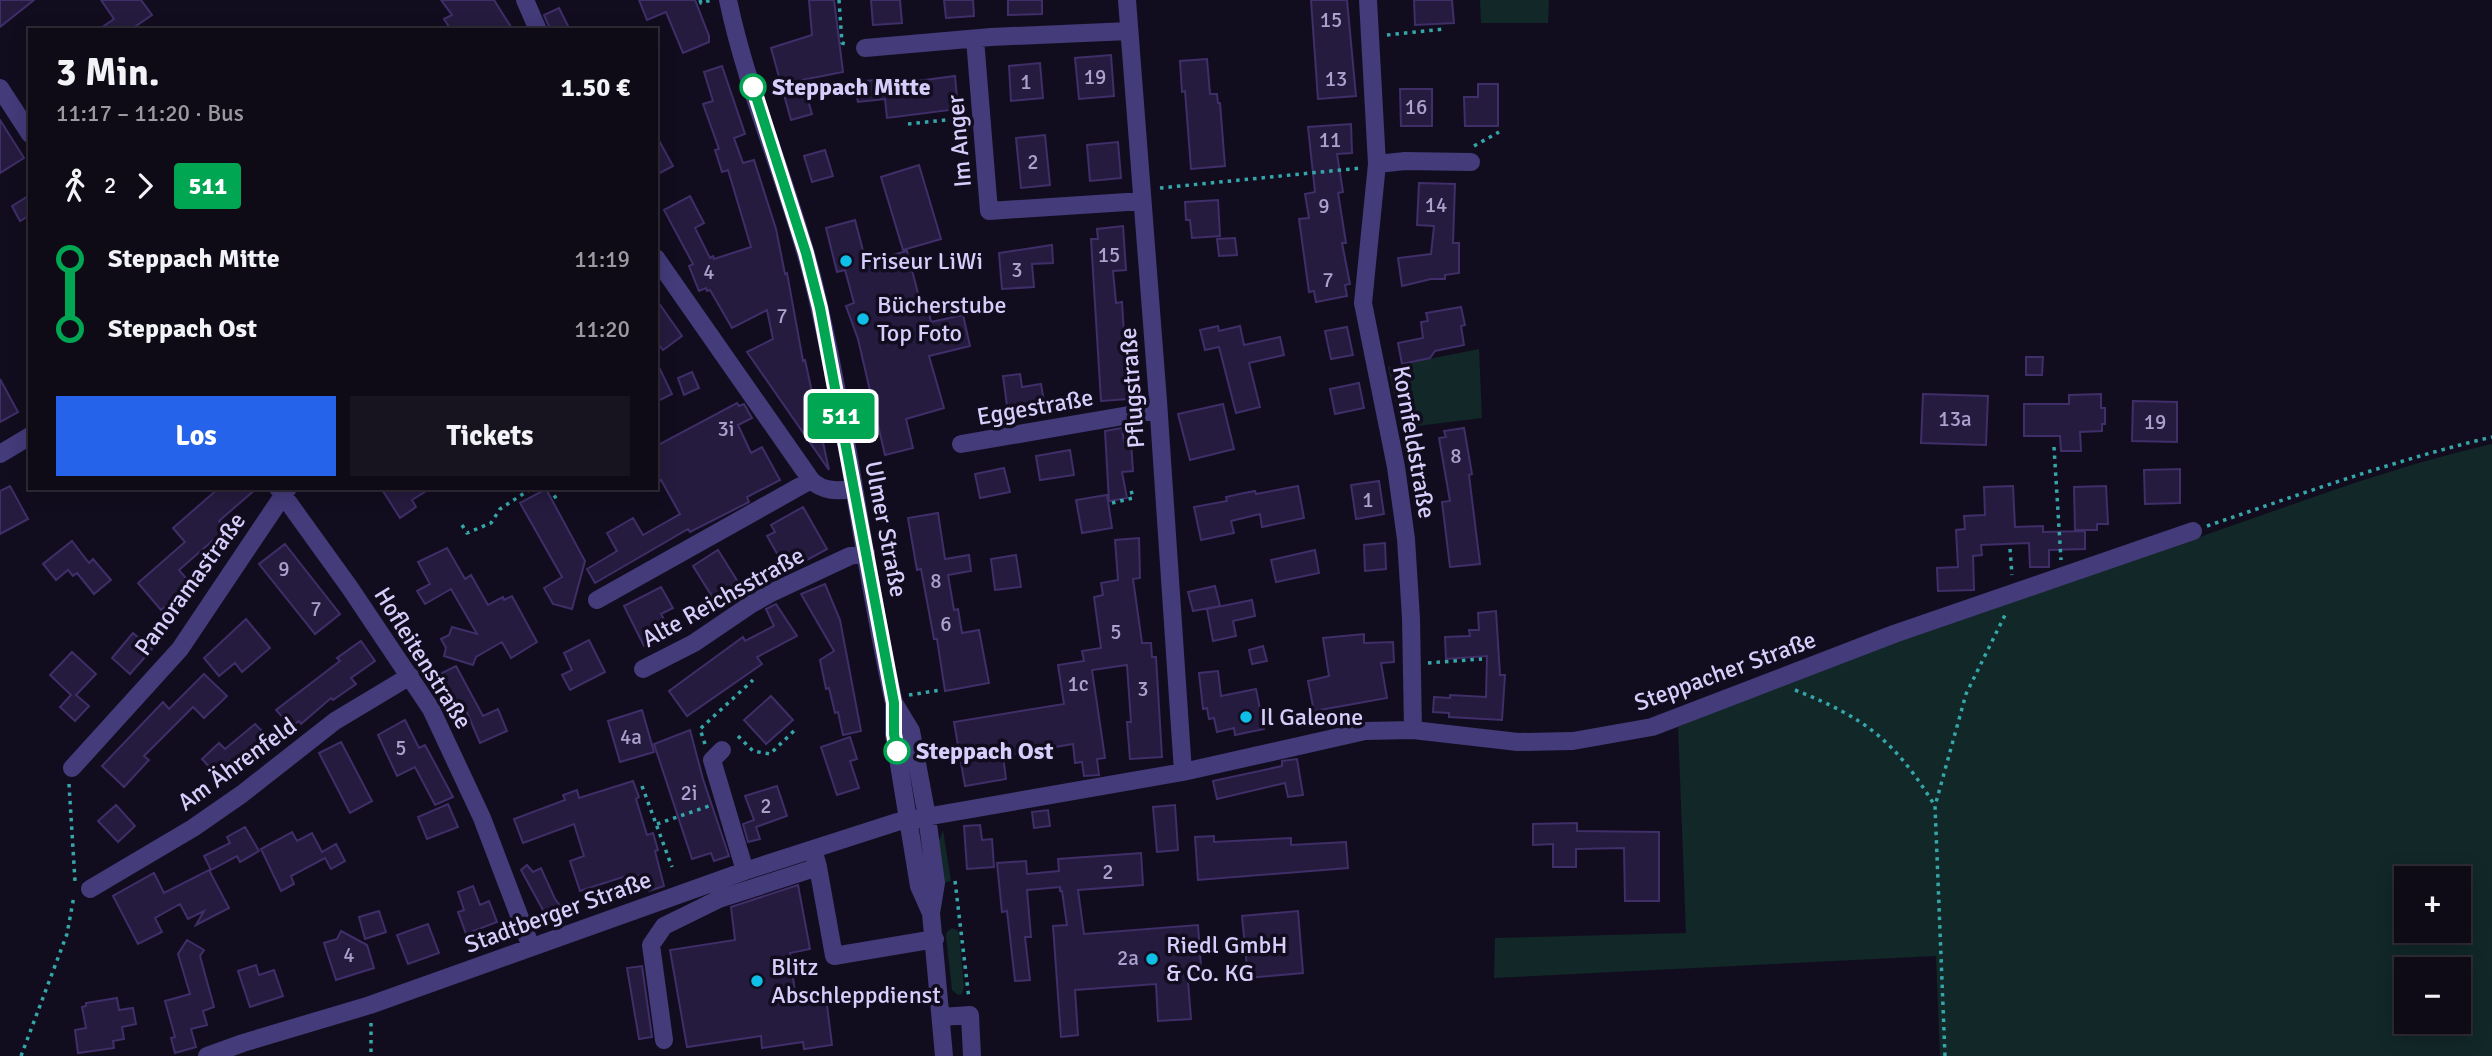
<!DOCTYPE html>
<html lang="de">
<meta charset="utf-8">
<style>
body{margin:0;font-family:Signika,sans-serif;background:#17131f;color:#f1f3f6;height:100vh;display:flex;flex-direction:column;font-size:26px;white-space:nowrap}
*{box-sizing:border-box;margin:0}
p{font-size:23px;color:#9b9aa1}
.icon{flex:none;width:38px;height:38px;fill:none;stroke:currentColor;stroke-width:2;stroke-linecap:round;stroke-linejoin:round}
.map{position:relative;flex:1;overflow:hidden}
.drawer{position:absolute;left:28px;top:28px;width:630px;height:462px;display:flex;flex-direction:column;background:#0e0a16;border-radius:0px;box-shadow:0 4px 18px #0003,0 0 0 2px #2e2b35}
.drawer>*{flex:none}
.badge{padding:0 14px;border-radius:5px;font-size:24px;line-height:46px}
.fabs{position:absolute;left:2394px;top:866px;display:grid;gap:14px}
.fabs a{display:grid;place-items:center;width:77px;height:77px;border-radius:0px;background:#0e0a16;box-shadow:0 4px 18px #0003,0 0 0 2px #2e2b35;font-size:35px}
.map>.badge{position:absolute;translate:-50% -50%;box-shadow:0 0 0 4px #fff}
.legs{display:flex;align-items:center;gap:10px;height:77px;padding:0 28px;font-size:23px}
.legs p{margin-inline-start:auto}
.head{display:flex;align-items:center;justify-content:space-between;height:119px;padding:0 28px}
h1{font-size:38px;font-weight:700;line-height:52px}
.button{display:flex;gap:14px;margin-top:auto;padding:14px 28px}
.button a{flex:1;height:80px;border-radius:0px;background:#2563eb;color:#fff;font-size:28px;font-weight:700;line-height:80px;text-align:center}
.button a+a{background:#17131f;color:#f1f3f6}
ul{padding:0 28px;list-style:none}
li{display:flex;align-items:center;gap:24px;height:70px;font-size:26px}
li i{display:grid;place-items:center;width:10px;height:100%;margin:0 9px;background:currentColor}
li i::after{content:'';width:18px;height:18px;margin:-9px;border:5px solid;border-radius:50%;background:#0e0a16}
li p{margin-inline-start:auto}
li:first-child i{background:linear-gradient(#0000 50%,currentColor 0)}
li:last-child i{background:linear-gradient(currentColor 50%,#0000 0)}
.map>svg:first-child{display:block}
.green{fill:#112728;fill-rule:evenodd}
.water{fill:#0e1b3d}
.building{fill:#251b3e;stroke:#3f2e68;stroke-width:2}
.lines{fill:none;stroke-linecap:round;stroke-linejoin:round}
.path{stroke:#35a6a9;stroke-width:3.5;stroke-dasharray:3.5 5;stroke-linecap:butt}
.minor{stroke:#433b7a;stroke-width:18}
.line-1-casing{stroke:#fff;stroke-width:16}
.line-1{stroke:#00a651;stroke-width:10}
.stop-1-dot{fill:#fff;stroke:#00a651;stroke-width:3.5}
.poi-dot{fill:#0fbfe7;stroke:#120d1e;stroke-width:2.5}
.labels{text-anchor:middle;stroke-width:7;stroke-linejoin:round;paint-order:stroke}
.number-label{font-size:21px;fill:#aaa1cc}
.stop-label{font-size:24px;font-weight:bold;fill:#d7cefc;stroke:#120d1e;text-anchor:start}
.street-label{font-size:24px;fill:#d7cefc;stroke:#120d1e}
.poi-label{font-size:24px;fill:#d7cefc;stroke:#120d1e;text-anchor:start}
</style>
<div class="map">
<svg width="2492" height="1056" viewBox="0 0 2492 1056">
<rect width="100%" height="100%" fill="#120d1e"/>
<path class="green" d="M1480,0H1549L1548,23H1481Z
M1479,349L1482,418L1401,428L1388,367Z
M2492,444V1056H1940L1936,956L1494,978L1495,938L1686,933L1678,727C1750,697 1821,667 1894,640C1990,605 2088,575 2185,542C2288,507 2386,468 2492,444ZM2406,878H2459V931H2406ZM2406,970H2459V1022H2406Z
M943,830L951,881L943,883L937,846Z
M952,928L957,930L959,933L964,987L962,994L958,995L952,990L946,936L947,932Z"/>
<path class="water" d="M2406,1018V1022H2434L2410,1037L2402,1036L2401,1029Z"/>
<path class="building" d="M0,0H34L0,27Z
M101,0H141L152,15L130,30H98L114,19Z
M441,0H494L513,30H451L444,19L452,15Z
M639,0H695L709,36V42L683,53L666,12L647,20Z
M809,0H834L843,72L802,80L812,114L791,120L771,48L812,35Z
M871,0H900L902,23L873,25Z
M944,0H973L974,16L946,18Z
M1008,0H1042V14L1008,15Z
M1311,0H1347L1356,96L1318,99Z
M1414,0H1452L1454,23L1415,25Z
M559,8L570,30H551L547,22L544,15Z
M1111,55L1114,96L1079,99L1075,58Z
M1207,59L1210,94H1217L1218,103H1220L1225,166L1191,169L1185,91L1182,92L1180,61Z
M1040,63L1043,98L1011,101L1009,66Z
M722,66L745,134L734,138L743,163L754,160L776,229L785,274L787,273L803,361L805,360L829,470L747,352L773,339L767,310L732,328L710,290L707,291L706,288L699,291L689,266L693,264L664,210L690,196L704,223L695,228L710,258L713,256L714,259L751,247L728,170L722,172L715,150L719,149L703,104L713,101L704,72Z
M955,76L958,109L887,118L885,99L858,102L853,82L887,79V85Z
M1478,84H1498V126H1465L1464,97H1478Z
M1400,89H1432V126H1401Z
M0,120L24,158L0,173Z
M1351,124L1352,153L1337,154L1343,192L1338,193L1346,243H1342L1350,284L1345,285L1347,296L1316,302L1314,291L1309,292L1299,219L1309,218L1305,194L1315,192L1308,127Z
M656,135L673,166L656,175Z
M1045,135L1050,185L1021,188L1016,138Z
M1118,142L1121,178L1090,181L1087,145Z
M825,150L833,176L812,182L804,156Z
M919,165L941,239L903,250L881,177Z
M1419,183L1455,184L1453,243H1459V273L1445,275V279H1431L1402,286L1398,258L1431,254L1434,226L1417,225Z
M30,195V215L20,221L12,206Z
M1218,200L1220,236L1192,238L1190,220H1186L1185,202Z
M855,220L866,262L907,251L920,301L926,299L931,322L963,315L970,346L929,356L944,408L906,419L913,448L885,455L858,339L846,306L854,303L845,270L837,272L826,228Z
M1123,226L1126,270L1113,271L1116,303L1122,302L1128,399L1101,401L1091,239H1098L1097,229Z
M1235,238L1237,255L1219,256L1217,239Z
M1052,245L1053,263L1032,264L1034,287L1002,289L999,253Z
M656,299L682,336L663,350L656,341Z
M1461,307L1465,325L1461,326L1464,345L1435,351L1430,358L1402,364L1398,343L1423,338L1421,322L1428,321L1426,313Z
M1218,326L1219,331L1240,326L1244,345L1280,337L1284,355L1249,363L1260,407L1236,413L1219,347L1205,350L1200,330Z
M1347,327L1353,355L1331,359L1325,331Z
M2026,357H2043L2042,375H2026Z
M656,361L672,394L656,402Z
M692,372L699,388L684,395L678,378Z
M1020,374L1022,387L1041,384L1045,408L1008,413L1003,376Z
M0,379L18,412L0,422Z
M1359,383L1364,408L1335,414L1330,389Z
M1923,394L1988,396L1986,445L1921,443Z
M2101,394V408H2105V424H2102V431L2080,432L2081,451H2061L2060,436H2024V404H2069V395Z
M2133,401L2177,402V442L2132,441Z
M737,403L739,406L744,404L752,418L738,425L751,453L762,447L780,480L747,497L749,502L690,532L688,529L595,583L587,569L617,551L607,533L633,518L643,535L680,514L661,480L656,483V446Z
M1223,404L1234,449L1190,460L1178,414Z
M1122,428L1124,442H1131L1133,471L1122,472L1127,498L1109,501L1105,431Z
M1464,428L1472,474L1469,475L1480,564L1450,567L1442,502L1450,501L1439,438L1446,437L1444,431Z
M1070,450L1074,475L1040,480L1036,456Z
M1004,468L1010,492L980,498L975,474Z
M2180,469V503L2145,504L2144,470Z
M1379,481L1384,514L1356,519L1351,485Z
M10,486L28,519L0,534V491Z
M1298,486L1304,518L1262,527L1260,514L1231,521L1234,533L1201,540L1194,507L1227,501L1226,497L1244,493L1255,491L1256,494Z
M2013,486L2015,527L2043,526V532L2085,531V549L2049,550V567H2030L2029,543L1981,545L1982,555L1973,556L1974,590L1938,591L1937,568L1958,567L1956,530L1965,529L1964,516L1985,515L1984,487Z
M2106,486L2108,524H2097V530H2075L2074,487Z
M219,488H257L219,521L226,529L179,570L191,584L161,610L138,583L185,542L173,528Z
M381,488H431L412,500L416,507L400,518Z
M546,489L585,561L572,609L553,604L544,588L562,577L520,503Z
M1107,495L1112,528L1082,533L1076,500Z
M803,507L827,549L787,571L767,536L775,532L771,525Z
M938,513L945,559L969,555L971,571L948,575L954,610L958,609L962,633L979,630L989,683L945,691L937,639H934L921,569L917,570L908,518Z
M1139,538L1140,578L1133,579L1142,643H1151L1152,657H1156L1162,757L1130,759L1127,722H1131L1127,665L1092,670L1105,758L1097,759L1099,775L1084,776L1082,762L1075,763L1073,744L1003,756L1006,779L965,786L954,722L1064,704L1058,665L1084,661L1082,651L1101,648L1094,597L1103,595L1101,583L1118,580L1115,540Z
M72,541L89,563L93,559L111,580L94,594L77,573L73,576L68,570L56,580L43,564Z
M1385,543L1386,569L1365,571L1364,545Z
M285,544L340,614L315,634L259,564Z
M447,548L465,579L471,575L488,605L503,597L504,600L512,596L537,642L511,658L502,642L476,657L473,665L444,656L446,648L441,639L449,635L452,627L477,634L451,589L425,604L417,591L430,584L418,562Z
M718,550L738,582L713,598L693,566Z
M1315,550L1319,573L1276,582L1271,560Z
M1016,555L1021,587L995,590L991,559Z
M755,572L763,584L737,600L730,589Z
M825,584L840,620L861,731L843,735L838,712L835,713L829,688L826,689L820,660L834,651L801,594Z
M1215,586L1220,606L1193,611L1188,592Z
M661,587L673,608L661,614L666,623L662,625L667,635L644,646L624,606Z
M1252,600L1255,616L1233,621L1236,636L1213,641L1207,609Z
M776,604L797,636L757,657L762,664L687,716L669,691L743,637L745,641L774,626L766,609Z
M1496,611L1500,675H1505L1502,720L1449,717V713L1433,712L1434,697L1450,698V695L1486,697L1487,656L1446,659L1445,637L1470,636L1469,630H1479L1478,613Z
M246,619L270,648L242,672L235,663L219,676L204,658Z
M133,633L152,649L130,674L112,658Z
M1364,634V643L1393,642L1394,662L1381,663L1387,698L1314,711L1308,681L1329,676L1323,638Z
M589,640L605,672L570,690L562,675L572,670L564,653Z
M361,641L375,661L351,678L356,684L333,700L331,698L301,724L299,721L291,727L276,710L340,661L337,658Z
M1263,646L1267,661L1252,664L1249,650Z
M72,652L96,674L76,695L89,706L75,721L60,707L71,695L50,675Z
M456,666L483,716L498,709L507,731L480,743L466,710L461,712L440,674Z
M1218,671L1221,696L1256,689L1264,729L1235,735L1234,728L1217,732L1214,718L1209,719L1207,708L1203,709L1199,673Z
M204,674L227,696L204,718L193,707L144,756L149,760L124,787L102,766L163,702L169,709Z
M771,696L793,720L766,744L744,720Z
M642,710L654,752L620,762L608,721Z
M405,720L419,748L425,745L453,797L435,805L415,767L397,776L378,735Z
M255,724L273,742L260,753L257,749L222,781L202,759L219,743L225,749Z
M690,730L703,779L729,856L714,861L711,853L692,859L654,744Z
M850,737L857,759L850,761L859,788L837,795L821,747Z
M341,742L372,801L350,813L319,753Z
M1297,759L1303,795L1288,797L1285,783L1217,799L1213,781L1282,766V761Z
M633,781L639,797L636,799L647,835L653,833L658,850L655,851L664,886L649,891L643,874L630,879L629,875L580,891L570,861L584,856L574,824L523,843L514,819L565,800L563,795L577,790L579,798Z
M777,786L787,816L756,827L760,839L748,842L743,824L754,820L745,796Z
M448,804L458,827L427,839L418,817Z
M116,805L135,826L118,842L98,821Z
M1175,805L1178,850L1157,852L1153,807Z
M1048,810L1050,826L1034,828L1032,812Z
M1577,823V831L1659,832V901H1625L1624,848L1576,849V867H1553V844L1533,845V824Z
M980,825L982,840L992,839L994,867L967,869L964,826Z
M245,827L259,851L240,862L237,856L211,870L204,856L230,843L227,837Z
M292,832L297,841L312,833L322,852L336,844L345,861L331,869L325,858L291,876L294,884L281,891L261,849Z
M1214,836V842L1291,838V845L1346,842L1348,868L1198,880L1195,837Z
M1141,853L1143,885L1078,890L1084,934L1198,925L1202,980L1188,981L1191,1019L1158,1021L1156,984L1075,990L1078,1035L1061,1037L1053,926L1067,925L1062,891H1060V887L1027,890L1031,937H1025L1030,980L1015,981L1007,911L1002,912L997,863L1026,861L1027,874L1059,871L1058,859Z
M527,865L533,872L541,868L555,899L563,909L549,921L521,870Z
M209,870L229,908L196,925L204,911L188,919L180,904L155,918L162,932L138,944L113,896L154,873L164,893Z
M798,885L810,949L790,953L796,1001L826,997L832,1045L804,1049L803,1042L762,1048L761,1036L687,1047L670,950L735,940L731,907Z
M473,886L480,905L489,901L497,922L466,934L458,912L464,910L458,892Z
M379,911L386,932L365,939L359,917Z
M1298,911L1303,973L1248,978L1242,916Z
M428,924L439,953L408,964L397,935Z
M341,931L367,945L374,968L336,980L324,943L337,939Z
M187,940L204,950L200,956L214,1007L203,1011L207,1025L191,1029L196,1047L175,1053L171,1038L175,1037L165,1001L190,994L178,954Z
M256,965L259,975L274,970L283,996L250,1007L238,971Z
M642,966L652,1037L639,1039L627,968Z
M117,998L119,1010L133,1008L136,1024L122,1027L124,1039L113,1041L114,1048L78,1053L75,1030L86,1028L82,1007L86,1006V1003Z"/>
<g class="lines">
<path class="path" d="M700,0L701,3L711,0
M839,0L842,43L849,45
M1387,35L1444,29
M908,124L965,118
M1474,146L1499,132
M1160,188L1361,168
M2054,447L2061,560
M550,488L558,502
M1112,503L1133,498L1130,486
M462,525L467,533L491,523L500,509L532,488
M2207,526C2301,494 2395,460 2492,437
M2010,549L2012,575
M168,611L174,617L179,618
M1428,663L1482,659
M1795,690C1866,718 1895,741 1935,806
M909,695L941,690
M738,736L753,751L770,754L797,728
M705,744L700,729L753,680
M69,784L75,881
M642,786L672,867
M657,824L709,806
M955,881L969,999
M371,1023V1056
M21,1056L67,934L74,896
M1945,1056L1935,806L1966,694L2006,613"/>
<path class="minor" d="M525,0L538,30
M728,0C748,95 789,185 813,280C847,419 863,563 894,703V734L919,886L931,913
M1127,0L1158,401L1183,772
M1368,0L1377,164L1363,303L1396,467L1406,539L1411,618L1413,730
M975,39L989,211L1142,201
M865,48L991,37L1129,31
M0,88L30,134
M1377,164L1405,161L1471,162
M656,258L811,480C823,492 838,491 854,489
M961,444L1158,410
M0,454L30,436
M278,488L350,588L431,709L482,818L531,947
M597,600L811,480
M643,669L694,643L750,605L773,592L850,556L866,553
M894,703L911,731L927,817L936,883L931,913L944,1056
M722,750L712,760L745,871
M72,768L180,649L288,488
M818,867L834,956L935,939
M90,889L193,828L242,794L335,721L410,676
M941,1017L970,1015L972,1056
M664,1040L651,945L664,926L719,899L818,867L813,849
M207,1056L243,1043L370,1005L745,871L897,822L1183,772L1365,731L1413,730L1518,742L1573,741L1652,727L1894,634L2193,531"/>
</g>
<g class="lines">
<defs>
<path id="line-1" d="M753,87L806,253L820,308L894,703V734L897,751"/>
</defs>
<use href="#line-1" class="line-1-casing"/>
<use href="#line-1" class="line-1"/>
</g>
<g class="stop-1-dot">
<circle cx="753" cy="87" r="12"/>
<circle cx="897" cy="751" r="12"/>
</g>
<g class="poi-dot">
<circle cx="846" cy="261" r="7"/>
<circle cx="863" cy="319" r="7"/>
<circle cx="1246" cy="717" r="7"/>
<circle cx="1152" cy="959" r="7"/>
<circle cx="757" cy="981" r="7"/>
</g>
<g class="labels">
<g class="number-label">
<text x="1331" y="27">15</text>
<text x="1095" y="84">19</text>
<text x="1336" y="86">13</text>
<text x="1026" y="89">1</text>
<text x="1416" y="114">16</text>
<text x="1330" y="147">11</text>
<text x="1033" y="169">2</text>
<text x="1436" y="212">14</text>
<text x="1324" y="213">9</text>
<text x="1109" y="262">15</text>
<text x="1017" y="277">3</text>
<text x="709" y="279">4</text>
<text x="1328" y="287">7</text>
<text x="782" y="323">7</text>
<text x="1955" y="426">13a</text>
<text x="2155" y="429">19</text>
<text x="726" y="436">3i</text>
<text x="1456" y="463">8</text>
<text x="1368" y="507">1</text>
<text x="284" y="576">9</text>
<text x="936" y="588">8</text>
<text x="316" y="616">7</text>
<text x="946" y="631">6</text>
<text x="1116" y="639">5</text>
<text x="1078" y="691">1c</text>
<text x="1143" y="696">3</text>
<text x="631" y="744">4a</text>
<text x="401" y="755">5</text>
<text x="689" y="800">2i</text>
<text x="766" y="813">2</text>
<text x="1108" y="879">2</text>
<text x="349" y="962">4</text>
<text x="1128" y="965">2a</text>
</g>
<g class="stop-label">
<text x="772" y="95">Steppach Mitte</text>
<text x="916" y="759">Steppach Ost</text>
</g>
<g class="street-label">
<text transform="translate(959 141) rotate(-95)" y="8">Im Anger</text>
<text transform="translate(1132 388) rotate(-94)" y="8">Pflugstraße</text>
<text transform="translate(1035 407) rotate(-10)" y="8">Eggestraße</text>
<text transform="translate(1414 442) rotate(80)" y="8">Kornfeldstraße</text>
<text transform="translate(886 529) rotate(79)" y="8">Ulmer Straße</text>
<text transform="translate(190 584) rotate(-54)" y="8">Panoramastraße</text>
<text transform="translate(723 597) rotate(-29)" y="8">Alte Reichsstraße</text>
<text transform="translate(423 658) rotate(58)" y="8">Hofleitenstraße</text>
<text transform="translate(1725 671) rotate(-20)" y="8">Steppacher Straße</text>
<text transform="translate(237 764) rotate(-36)" y="8">Am Ährenfeld</text>
<text transform="translate(558 912) rotate(-20)" y="8">Stadtberger Straße</text>
</g>
<g class="poi-label">
<text x="860" y="269">Friseur LiWi</text>
<text x="877" y="313">Bücherstube<tspan x="877" dy="28">Top Foto</tspan></text>
<text x="1260" y="725">Il Galeone</text>
<text x="1166" y="953">Riedl GmbH<tspan x="1166" dy="28">&amp; Co. KG</tspan></text>
<text x="771" y="975">Blitz<tspan x="771" dy="28">Abschleppdienst</tspan></text>
</g>
</g>
</svg>
<div class="fabs">
<a>+</a>
<a>−</a>
</div>
<b class="badge" style="left:841px;top:416px;background:#00a651;color:#fff">511</b>
<section class="drawer">
<div class="head"><div><h1>3 Min.</h1><p>11:17 – 11:20 · Bus</p></div><b>1.50 €</b></div>
<div class="legs"><svg class="icon" aria-label="walk" viewBox="0 0 24 24"><circle cx="13" cy="4" r="2"/><path d="M13 8l-2 6 4 7M11 14l-3 7M7 12l3-4h3l4 4"/></svg>2<svg class="icon" aria-label="forward" viewBox="0 0 24 24"><path d="M9 5l7 7-7 7"/></svg><b class="badge" style="background:#00a651;color:#fff">511</b></div>
<ul>
<li><i style="color:#00a651"></i><b>Steppach Mitte</b><p>11:19</p></li>
<li><i style="color:#00a651"></i><b>Steppach Ost</b><p>11:20</p></li>
</ul>
<div class="button"><a>Los</a><a>Tickets</a></div>
</section>
</div>
